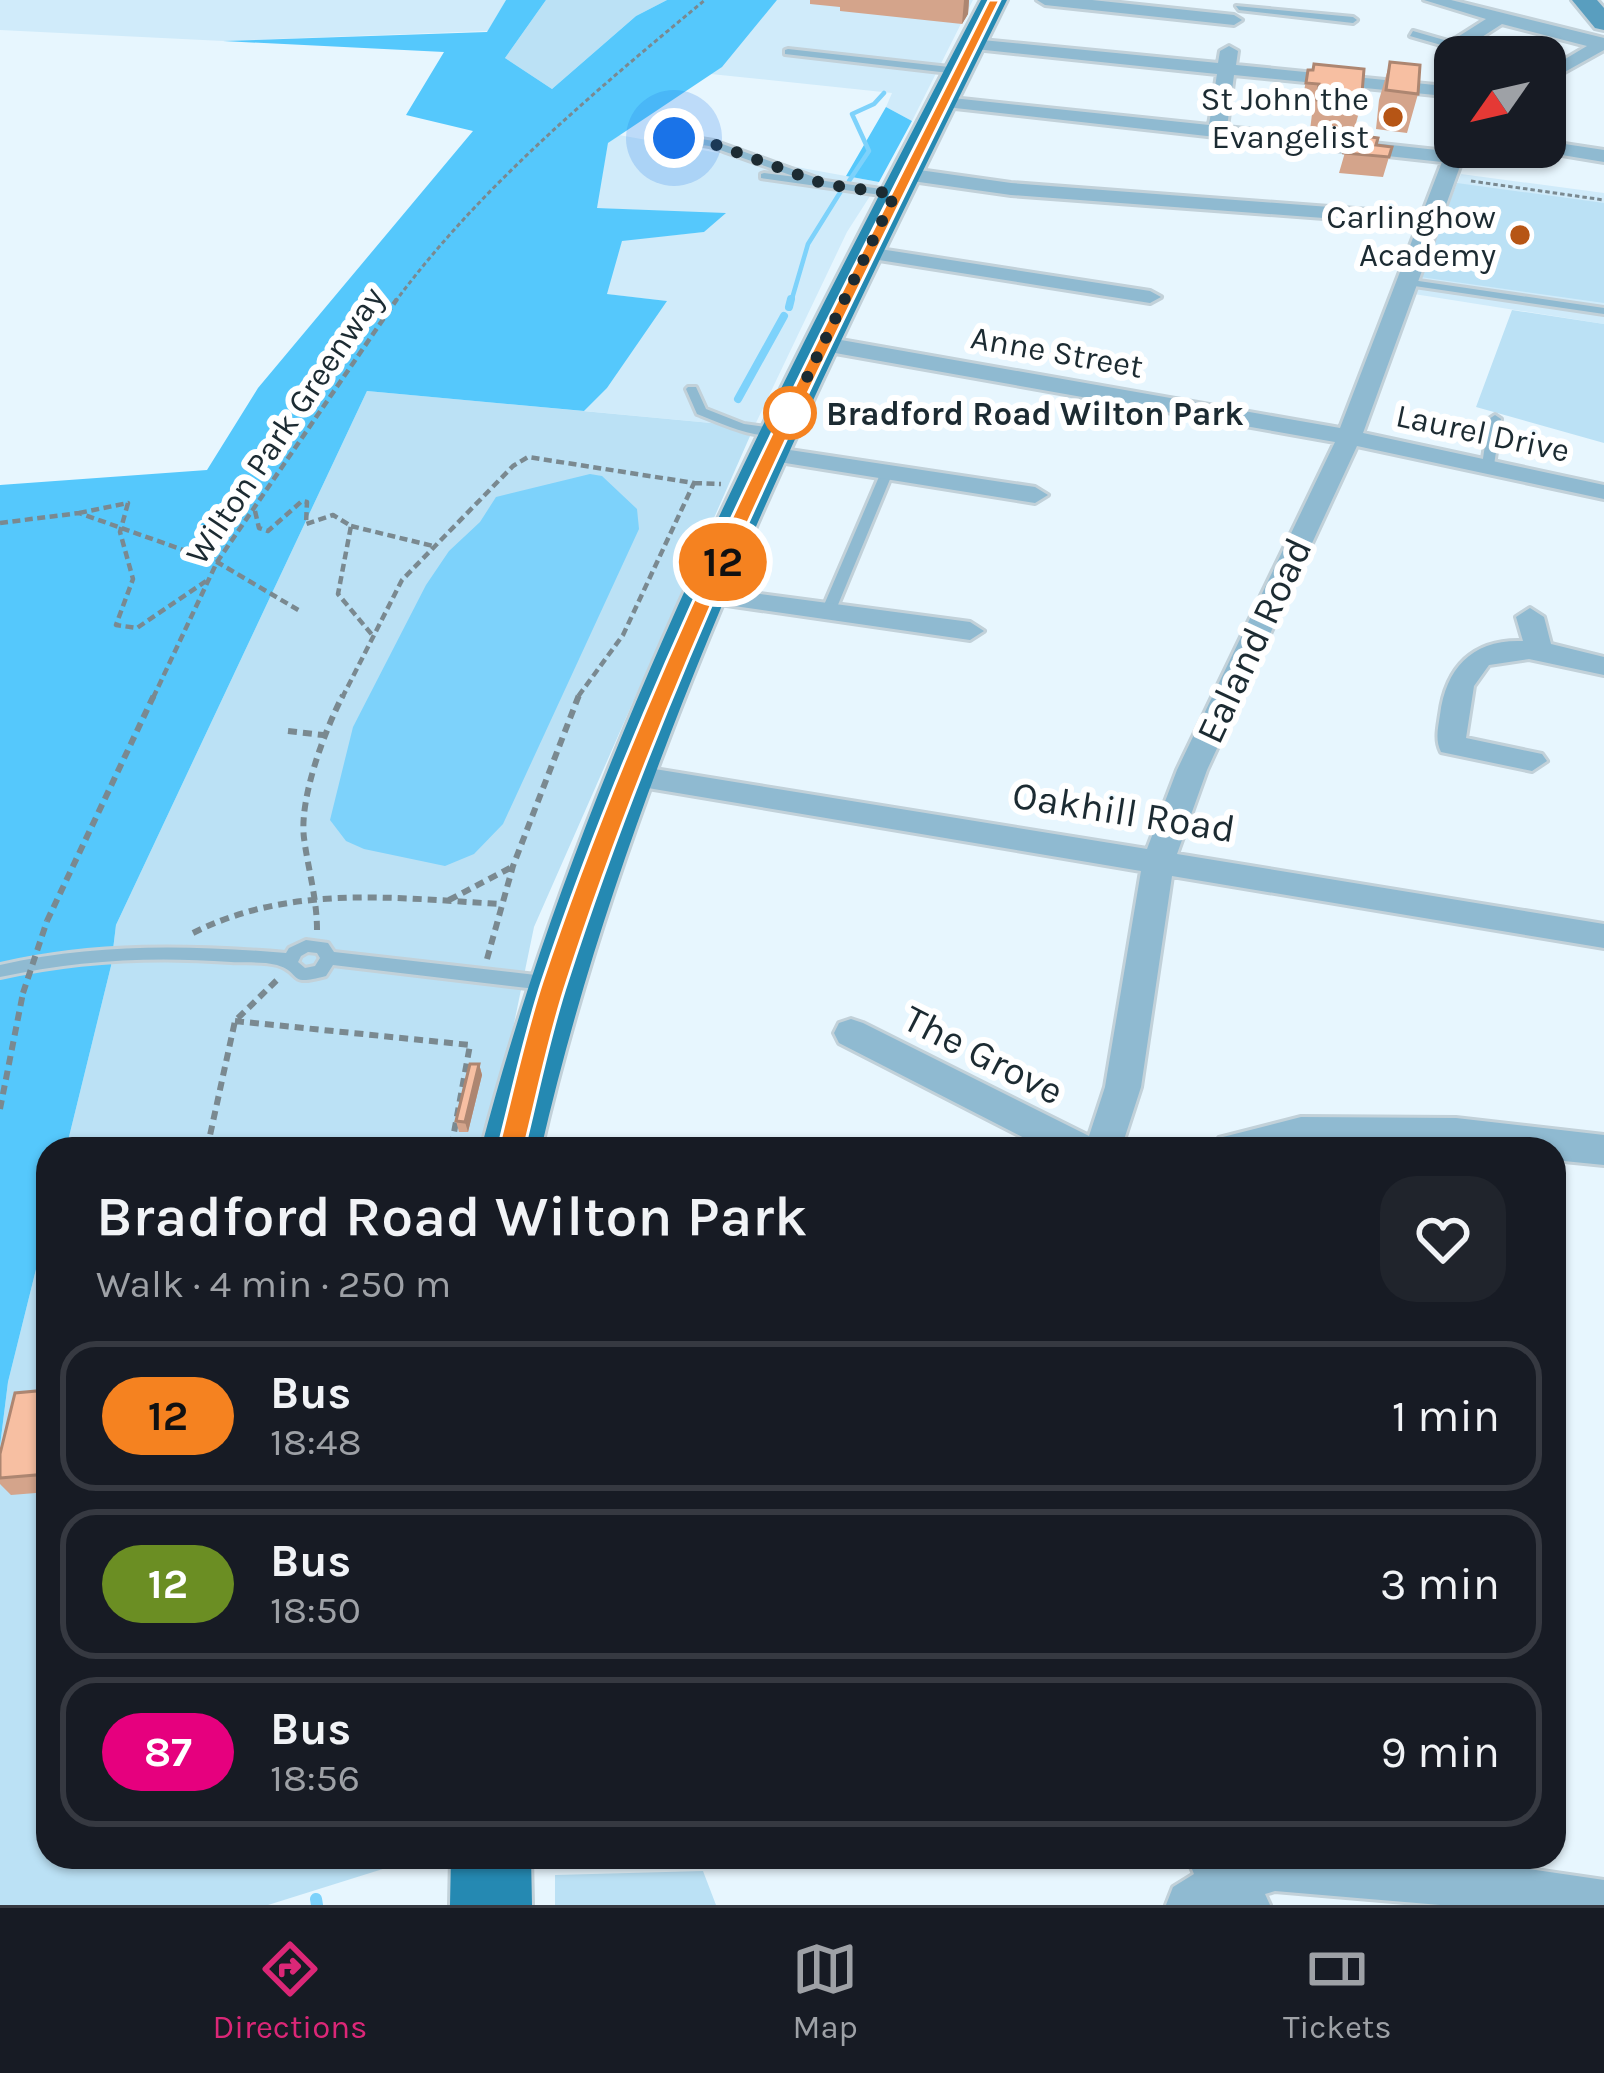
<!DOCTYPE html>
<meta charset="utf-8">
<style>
body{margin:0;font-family:Karla,sans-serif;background:#20242c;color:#f1f3f6;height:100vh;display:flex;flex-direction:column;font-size:45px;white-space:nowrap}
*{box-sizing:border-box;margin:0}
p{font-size:39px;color:#9ea1a6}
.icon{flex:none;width:66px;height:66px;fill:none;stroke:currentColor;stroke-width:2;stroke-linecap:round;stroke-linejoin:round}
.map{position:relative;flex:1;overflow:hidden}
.sheet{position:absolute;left:36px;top:1137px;width:1530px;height:732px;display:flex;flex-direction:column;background:#171b24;border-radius:36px;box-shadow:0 3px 9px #0004}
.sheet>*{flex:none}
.badge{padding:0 24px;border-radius:39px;font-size:42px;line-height:78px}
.needle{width:78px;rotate:236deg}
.tools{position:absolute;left:1434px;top:36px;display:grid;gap:24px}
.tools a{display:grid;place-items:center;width:132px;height:132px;border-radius:24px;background:#171b24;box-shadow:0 3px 9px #0004;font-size:60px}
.you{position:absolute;width:60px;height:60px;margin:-30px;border:9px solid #fff;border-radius:50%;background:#1a73e8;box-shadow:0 0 0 18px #1a73e833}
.map>.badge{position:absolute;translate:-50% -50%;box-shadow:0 0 0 6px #fff}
.round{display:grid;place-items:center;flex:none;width:126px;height:126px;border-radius:36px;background:#20242c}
.head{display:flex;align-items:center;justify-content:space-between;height:204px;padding:0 60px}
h1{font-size:57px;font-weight:600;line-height:90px}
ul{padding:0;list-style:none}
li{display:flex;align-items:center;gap:36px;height:150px;margin:0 24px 18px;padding:0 36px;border:6px solid #363941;border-radius:36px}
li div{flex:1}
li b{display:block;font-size:45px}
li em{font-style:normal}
li .badge{min-width:132px;font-weight:700;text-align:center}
.tab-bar{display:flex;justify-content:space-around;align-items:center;height:168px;border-top:3px solid #363941;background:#171b24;font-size:33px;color:#9ea1a6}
.tab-bar a{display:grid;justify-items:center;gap:6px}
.tab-bar .active{color:#db2777}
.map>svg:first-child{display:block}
.built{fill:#d0ebfa}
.green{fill:#bbe1f5}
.forest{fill:#55c8fc}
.water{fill:#7dd2fb}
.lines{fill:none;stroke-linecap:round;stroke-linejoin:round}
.stream-far2{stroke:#7dd2fb;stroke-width:4.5}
.stream-far1{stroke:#7dd2fb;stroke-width:8}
.stream{stroke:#7dd2fb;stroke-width:12}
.lane-casing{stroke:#c2d1d9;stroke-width:6}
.street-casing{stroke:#c2d1d9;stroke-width:6}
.secondary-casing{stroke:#c2d1d9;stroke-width:6}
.primary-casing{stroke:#c2d1d9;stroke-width:6}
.path-far2{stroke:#7a8990;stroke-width:3;stroke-dasharray:4.5 3;stroke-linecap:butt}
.path-far1{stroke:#7a8990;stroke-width:4.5;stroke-dasharray:8 4.5;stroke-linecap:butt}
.path{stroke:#7a8990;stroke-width:6;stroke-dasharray:9 6;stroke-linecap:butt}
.lane{fill:#8fbad1;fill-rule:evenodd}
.street{fill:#8fbad1;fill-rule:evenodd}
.secondary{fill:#599ebf;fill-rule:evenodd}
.primary{fill:#2589b2;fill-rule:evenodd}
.path-bridge{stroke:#7a8990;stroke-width:6;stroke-dasharray:9 6;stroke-linecap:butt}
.wall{fill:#d4a48b}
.shaded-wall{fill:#ad8671}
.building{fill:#f7bfa2;stroke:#ad8671;stroke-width:3}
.line{fill:#f58220;stroke:#fff;stroke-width:3}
.walk{stroke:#1c2b32;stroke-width:12;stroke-dasharray:0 21.6}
.poi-dot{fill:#b65515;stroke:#fff;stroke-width:4.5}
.stop-dot{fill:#fff;stroke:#f58220;stroke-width:6}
.labels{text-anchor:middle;stroke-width:12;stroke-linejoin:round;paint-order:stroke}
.far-poi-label{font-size:33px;fill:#1c2b32;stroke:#fff;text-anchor:end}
.far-street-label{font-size:33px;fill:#1c2b32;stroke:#fff}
.far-stop-label{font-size:33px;font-weight:bold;fill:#1c2b32;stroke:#fff;text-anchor:start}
.street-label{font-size:39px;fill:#1c2b32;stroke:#fff}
</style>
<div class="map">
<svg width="1604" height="1905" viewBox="0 0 1604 1905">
<rect width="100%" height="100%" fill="#e7f6fe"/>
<path class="built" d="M0,0H506L488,31L223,41L0,30Z
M777,0H973L912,121L886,107L892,93L711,74Z
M619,135L879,182L847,232L754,427L584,411L607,388L666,301L606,294L622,240L704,232L724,214L596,208L608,143Z
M1461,174L1604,193V324L1414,294Z"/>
<path class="green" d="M546,0H667L636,16L552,89L505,58Z
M1457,183L1604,203V303L1420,277Z
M1512,310L1604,324V443L1476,407Z
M367,391L754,427L534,927L488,1149H66L111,966L116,925Z
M48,1221V1857H421L268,1905H0V1446L8,1382Z
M703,1871L716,1905H555V1875Z"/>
<path class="forest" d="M506,0H546L505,58L552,89L636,16L667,0H777L722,67L608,143L597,208L726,213L704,232L622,241L607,294L667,301L607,388L584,411L367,391L116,925L111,966L66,1149H48V1221L8,1382L0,1446V485L207,470L258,388L473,131L406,115L444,52L223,41L487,32Z
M886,107L912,121L879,182L846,176Z"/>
<path class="water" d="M590,474L602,476L637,509L639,529L503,824L474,854L445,866L364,849L346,841L330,820L353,727L426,585L449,551L480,522L496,497Z"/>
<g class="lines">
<path class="stream-far2" d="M849,181L869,151L852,114L874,104L884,93
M791,302L808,244L841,191"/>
<path class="stream-far1" d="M789,307L791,299
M738,399L784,316"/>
<path class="stream" d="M316,1899L317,1905"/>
<defs>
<path id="lane" d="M1236,6L1353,17L1357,20L1353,23L1239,10Z
M1413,31L1458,44L1459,46L1455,49L1410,36Z
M788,49L958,68L962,71L958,74L785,54V50Z
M674,135L714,141L825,181L895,191L900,194L895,197L761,178V174L764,173L796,177L709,146L671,140L669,138Z
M1405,279L1604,308V314L1401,284L1400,282Z
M688,387H696L706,409L744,424L779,429L785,433C759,442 723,424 697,414L686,389Z
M1495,415L1501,419L1494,465L1488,469L1482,465L1489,419Z
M887,468L893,472L835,612L833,615H823L821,612L881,472Z
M306,940L328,943L334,952L553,977L559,979L561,984L559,989L553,991L333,965L326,976C286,987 303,973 277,965C263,961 245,963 231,962C152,956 77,960 0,977V965C96,943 189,945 286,953L289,948ZM308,952L317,953L320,958L315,966L305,968L298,962L301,956Z"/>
<path id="street" d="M1037,0H1092L1234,15L1242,20L1234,25L1045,5Z
M1424,0H1451L1604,38V50L1545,83V71L1587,46L1502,24L1457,53H1445V45L1486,19Z
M972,39L1218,63L1220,51L1229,46L1238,51L1236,65L1455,87V97L1234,75L1227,127L1446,151L1455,142V147H1467L1363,433L1604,485V499L1357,446L1207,770L1177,854L1604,924V948L1172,876L1141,1087L1121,1149H1046L839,1043L834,1033L839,1023L851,1019L863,1023L1089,1136L1105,1087L1141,871L630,785L615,775L630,765L1147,849L1177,770L1335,442L824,351L813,344L824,337L1340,428L1418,225L1011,195L905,180L895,174L905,168L1011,183L1422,214L1442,162L937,106V98L943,97L1209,125L1217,74L966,48V40Z
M1545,141L1604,150V162L1538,151L1535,147H1545Z
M867,247L1150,291L1161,297L1150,303L860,257V249Z
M770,447L1035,487L1048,495L1035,503L761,459V449Z
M708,587L970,622L984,631L970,640L699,601L695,595Z
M1530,608L1544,617L1551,644L1604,657V675L1529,659L1489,665L1474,686L1466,738L1542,754L1547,761L1532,771L1441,752C1435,740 1438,728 1440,715C1446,667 1473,639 1523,641L1516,617Z
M1301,1117L1456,1118L1604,1135V1165L1554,1160V1149H1214L1219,1138Z
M1187,1857H1447L1604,1880V1905H1440L1275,1891L1265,1894L1270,1905H1166L1173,1887L1194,1874Z"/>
<path id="secondary" d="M1572,0H1597L1604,8V30L1595,28Z"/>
<path id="primary" d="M981,0H1007C825,370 634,745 541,1149H481C587,743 788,370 981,0Z
M451,1857H531L532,1905H450Z"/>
</defs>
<use href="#lane" class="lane-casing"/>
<use href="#street" class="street-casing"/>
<use href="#secondary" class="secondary-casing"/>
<use href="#primary" class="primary-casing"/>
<path class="path-far2" d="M1471,181L1604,200
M395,302C480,187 595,91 705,0"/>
<path class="path-far1" d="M694,483L721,484
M255,511L259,528L268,531L302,501L307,502L306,524L333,515L351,526L338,594L373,636
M79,513L128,503L120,532L133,579L116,625L137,628L206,581
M0,523L79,513L217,562L300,611
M351,526L433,546
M153,698L217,562L397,299
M342,698L402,580L513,466L528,457L694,483L623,635L577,698"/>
<path class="path" d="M288,731L323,735
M449,900L512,867
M47,921L154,695
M317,930C317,898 308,869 304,838C299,798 325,730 343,695
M193,933C290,884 395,898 500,904
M487,959L513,866L579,695
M235,1021L470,1045L451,1149
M0,1109L23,993
M207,1149L235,1021L278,979"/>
<use href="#lane" class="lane"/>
<use href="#street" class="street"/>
<use href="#secondary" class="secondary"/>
<use href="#primary" class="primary"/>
<path class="path-bridge" d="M23,993L47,921"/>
</g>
<path class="wall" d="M810,0H969L968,14L962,24L840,11V7L810,4Z
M1390,62L1418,94L1407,133L1376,129L1379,100Z
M1308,70L1361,105L1353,134L1376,145L1392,147L1383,177L1339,173L1350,135L1310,130L1312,114L1300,112Z
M479,1064L482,1075L468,1132H459L456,1121Z
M48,1390V1492L11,1495L0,1484V1454Z"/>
<path class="shaded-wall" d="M964,0H969L968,14L962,24Z
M479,1064L482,1075L468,1132L465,1122Z"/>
<path class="building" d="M1390,62L1420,65L1418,94L1386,90Z
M1314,64L1364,69L1361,105L1317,100L1319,84L1306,83L1308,70H1313Z
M1350,134L1378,138L1376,145L1392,147L1389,157L1344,153Z
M470,1064H479L465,1122L456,1121Z
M48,1390L47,1474L0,1478V1454L15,1393Z"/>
<path class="line" d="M989,0H1000C843,321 677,641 567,982C549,1036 538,1093 524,1149L511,1160L501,1157L498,1149C512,1094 524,1037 542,982C656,641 828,321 989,0Z"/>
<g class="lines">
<path class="walk" d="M674,138L711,143L824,184L895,194L790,413"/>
</g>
<g class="poi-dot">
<circle cx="1393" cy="117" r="12"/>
<circle cx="1520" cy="235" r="12"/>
</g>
<circle class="stop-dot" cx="790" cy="413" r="24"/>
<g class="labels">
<g class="far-poi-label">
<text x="1369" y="110">St John the<tspan x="1369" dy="38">Evangelist</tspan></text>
<text x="1496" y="228">Carlinghow<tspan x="1496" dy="38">Academy</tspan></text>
</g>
<g class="far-street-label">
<text transform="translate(1057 351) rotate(10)" y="12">Anne Street</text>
<text transform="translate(284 425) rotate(-56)" y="12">Wilton Park Greenway</text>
<text transform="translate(1483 432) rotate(12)" y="12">Laurel Drive</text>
</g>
<g class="far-stop-label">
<text x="826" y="425">Bradford Road Wilton Park</text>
</g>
<g class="street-label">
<text transform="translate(1253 640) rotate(-65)" y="14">Ealand Road</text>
<text transform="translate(1124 811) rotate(9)" y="14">Oakhill Road</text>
<text transform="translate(984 1054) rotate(27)" y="14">The Grove</text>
</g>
</g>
</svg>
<div class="tools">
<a><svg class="needle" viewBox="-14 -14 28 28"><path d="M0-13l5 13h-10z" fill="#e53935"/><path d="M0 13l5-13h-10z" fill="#9ea1a6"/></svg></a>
</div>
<div class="you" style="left:674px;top:138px"></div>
<b class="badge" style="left:723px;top:562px;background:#f58220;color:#111">12</b>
<section class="sheet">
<div class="head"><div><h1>Bradford Road Wilton Park</h1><p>Walk · 4 min · 250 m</p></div><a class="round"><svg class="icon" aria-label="heart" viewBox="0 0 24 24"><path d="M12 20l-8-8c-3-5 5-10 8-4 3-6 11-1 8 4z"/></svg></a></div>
<ul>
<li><span class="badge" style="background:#f58220;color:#111">12</span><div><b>Bus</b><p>18:48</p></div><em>1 min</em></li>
<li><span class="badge" style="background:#6b8e23;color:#fff">12</span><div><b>Bus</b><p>18:50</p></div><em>3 min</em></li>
<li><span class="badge" style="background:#e6007e;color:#fff">87</span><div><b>Bus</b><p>18:56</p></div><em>9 min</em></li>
</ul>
</section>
</div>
<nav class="tab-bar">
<a class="active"><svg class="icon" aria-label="directions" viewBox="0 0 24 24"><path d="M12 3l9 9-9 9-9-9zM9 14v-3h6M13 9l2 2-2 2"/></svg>Directions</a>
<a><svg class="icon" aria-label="map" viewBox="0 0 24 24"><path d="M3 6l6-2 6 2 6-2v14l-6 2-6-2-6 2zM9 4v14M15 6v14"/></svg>Map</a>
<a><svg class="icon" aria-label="tickets" viewBox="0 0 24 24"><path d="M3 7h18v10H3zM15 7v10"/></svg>Tickets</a>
</nav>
